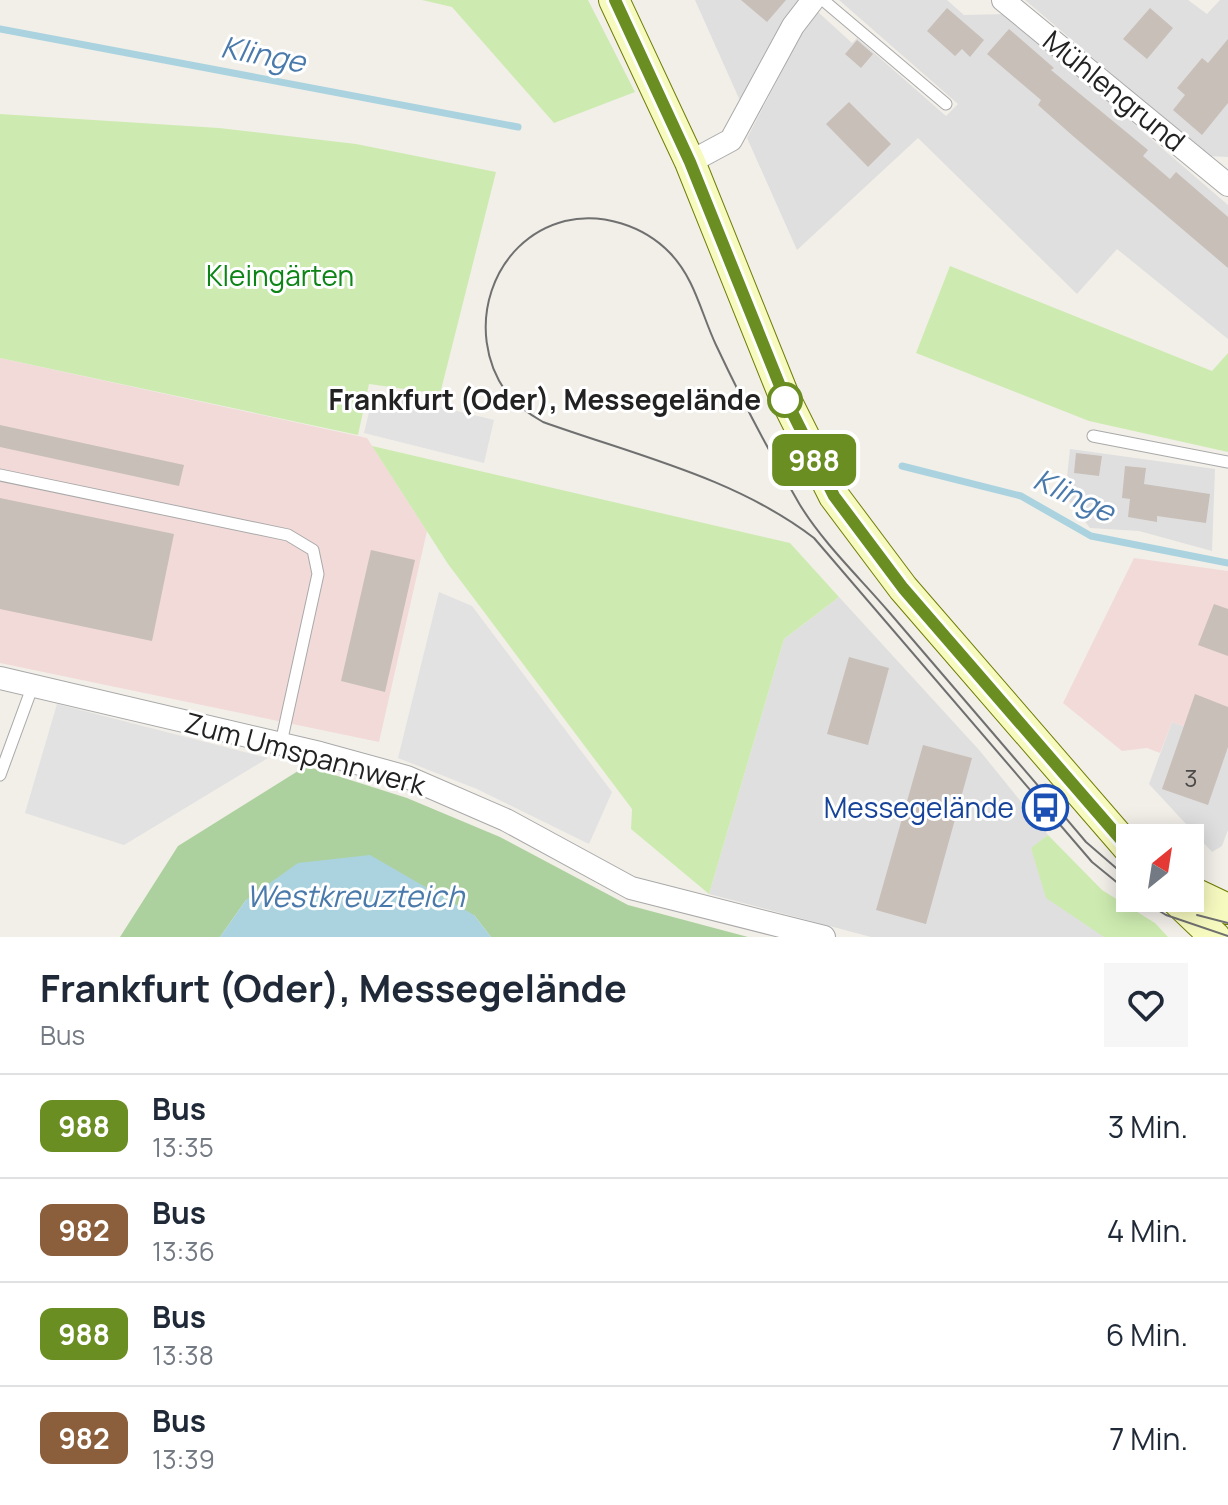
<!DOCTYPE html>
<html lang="de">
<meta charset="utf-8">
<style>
body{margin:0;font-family:Manrope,sans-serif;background:#f6f6f7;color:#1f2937;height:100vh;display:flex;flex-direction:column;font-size:30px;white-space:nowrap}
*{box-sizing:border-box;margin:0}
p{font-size:26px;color:#747a83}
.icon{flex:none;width:44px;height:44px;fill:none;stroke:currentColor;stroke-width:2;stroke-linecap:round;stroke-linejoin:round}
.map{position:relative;height:937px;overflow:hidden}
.panel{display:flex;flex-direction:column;background:#fff;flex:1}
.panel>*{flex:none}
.badge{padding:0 16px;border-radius:12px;font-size:28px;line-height:52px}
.needle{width:52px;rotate:30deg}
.buttons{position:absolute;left:1116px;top:824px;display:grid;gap:16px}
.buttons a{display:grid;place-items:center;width:88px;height:88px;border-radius:0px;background:#fff;box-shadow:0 4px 20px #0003;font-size:40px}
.map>.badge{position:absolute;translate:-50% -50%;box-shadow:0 0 0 4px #fff}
.round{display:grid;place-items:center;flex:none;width:84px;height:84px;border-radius:0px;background:#f6f6f7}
.headline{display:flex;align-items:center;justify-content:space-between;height:136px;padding:0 40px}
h1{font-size:38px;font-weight:700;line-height:60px}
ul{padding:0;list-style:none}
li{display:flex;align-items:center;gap:24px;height:104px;padding:0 40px;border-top:2px solid #e0e1e3}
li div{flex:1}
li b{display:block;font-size:30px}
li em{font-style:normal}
li .badge{min-width:88px;font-weight:700;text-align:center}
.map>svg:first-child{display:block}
.residential{fill:#e0dfdf}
.commercial{fill:#f2dad9}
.grass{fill:#cdebb0}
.forest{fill:#add19e}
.parking{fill:#e2e2e2}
.water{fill:#aad3df}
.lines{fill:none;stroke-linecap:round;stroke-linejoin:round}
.stream{stroke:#aad3df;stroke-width:7}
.building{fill:#c7bfb8}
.lane-casing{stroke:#a9a9a9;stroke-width:13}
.street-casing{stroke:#a9a9a9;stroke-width:24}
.secondary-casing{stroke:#707d05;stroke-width:32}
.lane{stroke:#fff;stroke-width:11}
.street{stroke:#fff;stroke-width:22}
.secondary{stroke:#f7fabf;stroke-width:30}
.tram{stroke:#707070;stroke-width:2}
.line-casing{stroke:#fff;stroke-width:18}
.line{stroke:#6b8e23;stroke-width:12}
.stop-dot{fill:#fff;stroke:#6b8e23;stroke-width:4}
.labels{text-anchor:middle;stroke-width:6;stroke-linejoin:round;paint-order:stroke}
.number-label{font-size:24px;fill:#4b4948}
.street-label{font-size:28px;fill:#222;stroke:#fff}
.park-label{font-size:28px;fill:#0c8416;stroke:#fff}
.stop-label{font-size:28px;font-weight:bold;fill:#222;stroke:#fff;text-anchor:end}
.transit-label{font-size:28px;fill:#164399;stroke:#fff;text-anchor:end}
.water-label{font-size:30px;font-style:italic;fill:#4a7aab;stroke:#fff}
</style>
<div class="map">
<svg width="1228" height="937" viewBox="0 0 1228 937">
<rect width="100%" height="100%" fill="#f2efe9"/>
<path class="residential" d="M695,0H801L741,103Z
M839,0H947L964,15L1006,14L1228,205V339L1117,249L1077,294L918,138L797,250L747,138L803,31L818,12L852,43L857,38L946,116L958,104Z
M1025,0H1188L1207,14L1220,0H1228V157L1208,156Z
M1070,449L1215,469L1212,551L1139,531L1090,528L1065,496Z
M839,597L980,751L1048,835L1031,849L1104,937H871L709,894L784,639Z
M1172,722L1228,743V830L1222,846L1212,852L1149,784Z"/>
<path class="commercial" d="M0,358L367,438L427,531L379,742L0,663Z
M1134,558L1228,571V743L1172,722L1160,753L1147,748L1122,751L1063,703Z"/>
<path class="grass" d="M422,0H588L635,92L554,123L452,7Z
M0,114L219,128L356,144L496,172L440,394L369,384L358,435L0,358Z
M950,266L1212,371L1228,353V452L1089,421L916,353Z
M372,446L790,543L839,597L784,639L709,894L631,829L632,809L448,564Z
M1048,835L1102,890L1155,923L1168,937H1104L1046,898L1031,848Z"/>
<path class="forest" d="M306,766L407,798L500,837L628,905L748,937H491L474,915L246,900L220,937H120L178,846Z"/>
<path class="parking" d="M374,391L494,420L484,463L364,433Z
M439,592L472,606L612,792L589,844L477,789L398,758Z
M57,704L268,758L124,845L25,813Z"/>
<path class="water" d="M370,855L474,915L491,937H220L246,900L298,863Z"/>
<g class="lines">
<path class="stream" d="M0,29L518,127
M902,466L1021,496L1091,536L1228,563"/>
</g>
<path class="building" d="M741,0H786L767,22Z
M947,8L984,40L970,57L962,49L955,56L927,31Z
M1150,8L1173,28L1147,59L1123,39Z
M1009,29L1054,68L1051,70L1148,150L1143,156L1170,179L1176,172L1228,217V268L1073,136L1038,105L1041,100L987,54Z
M1228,39V103L1202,135L1173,110L1185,95L1177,88L1202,58L1208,63Z
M857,40L873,54L861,68L845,54Z
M849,102L891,144L868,167L826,124Z
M0,425L184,465L179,486L0,447Z
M1076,453L1102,456L1099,476L1074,473Z
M1125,466L1146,468L1144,484L1210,494L1206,523L1157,516V522L1128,517L1130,499L1122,498Z
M0,498L174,534L152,641L0,609Z
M371,550L415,560L385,692L341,681Z
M1214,604L1228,609V656L1198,645Z
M849,657L889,668L868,745L827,734Z
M1195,694L1228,707V747L1208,805L1162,789Z
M923,745L972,758L926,924L876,910Z"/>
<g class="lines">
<defs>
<path id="lane" d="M823,0L946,104
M1093,436L1228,462
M0,475L288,535L313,550L318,574L281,743
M0,775L33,685"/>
<path id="street" d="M1003,0L1228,185
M690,162L731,140L793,26L813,0
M0,678L320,753L407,777L506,820L631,888L824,937"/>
<path id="secondary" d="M614,0L690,162L784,396L834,496L903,588L1130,850
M1190,891L1228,909
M1174,898L1215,937"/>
</defs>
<use href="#lane" class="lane-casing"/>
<use href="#street" class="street-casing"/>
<use href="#secondary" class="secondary-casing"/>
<use href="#lane" class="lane"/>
<use href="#street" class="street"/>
<use href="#secondary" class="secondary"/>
<path class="tram" d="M1130,880L1086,842C1021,765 955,689 889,612C860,578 824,544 800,505C770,454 741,398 716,345C701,313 695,279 670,253C644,226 602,212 565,221C491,240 463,331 506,392C515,405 529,414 543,422C635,455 736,478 814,538L1092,862L1130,893
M1138,898L1166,915L1228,936
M1197,915L1228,923"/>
</g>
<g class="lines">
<defs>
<path id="line" d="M615,0L690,162L784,396L834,496L903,588L1130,850"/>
</defs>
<use href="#line" class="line-casing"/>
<use href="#line" class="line"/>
</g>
<defs>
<symbol id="bus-ring" viewBox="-11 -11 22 22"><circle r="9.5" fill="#fff" stroke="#1a4fb4" stroke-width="1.5"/><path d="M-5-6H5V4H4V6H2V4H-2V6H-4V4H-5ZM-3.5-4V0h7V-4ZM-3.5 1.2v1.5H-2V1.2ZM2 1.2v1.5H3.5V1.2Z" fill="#1a4fb4"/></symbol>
</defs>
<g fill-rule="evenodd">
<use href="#bus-ring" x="1020" y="782" width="51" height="51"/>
</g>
<circle class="stop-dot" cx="785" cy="400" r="16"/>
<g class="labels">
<g class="number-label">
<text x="1191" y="787">3</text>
</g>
<g class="street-label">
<text transform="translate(1114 91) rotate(39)" y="10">Mühlengrund</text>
<text transform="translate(305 754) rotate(15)" y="10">Zum Umspannwerk</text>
</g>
<g class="park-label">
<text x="280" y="286">Kleingärten</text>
</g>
<g class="stop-label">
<text x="761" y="410">Frankfurt (Oder), Messegelände</text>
</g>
<g class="transit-label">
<text x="1014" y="818">Messegelände</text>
</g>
<g class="water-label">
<text transform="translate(263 55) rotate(11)" y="10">Klinge</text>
<text transform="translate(1074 496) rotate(25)" y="10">Klinge</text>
<text x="355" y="907">Westkreuzteich</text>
</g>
</g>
</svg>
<div class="buttons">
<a><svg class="needle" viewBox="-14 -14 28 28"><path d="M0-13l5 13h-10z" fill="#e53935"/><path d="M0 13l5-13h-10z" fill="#747a83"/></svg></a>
</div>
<b class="badge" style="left:814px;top:460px;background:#6b8e23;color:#fff">988</b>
</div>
<section class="panel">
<div class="headline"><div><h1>Frankfurt (Oder), Messegelände</h1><p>Bus</p></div><a class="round"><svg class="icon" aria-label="heart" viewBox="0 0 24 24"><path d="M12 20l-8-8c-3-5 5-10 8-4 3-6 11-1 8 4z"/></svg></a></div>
<ul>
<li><span class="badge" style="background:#6b8e23;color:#fff">988</span><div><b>Bus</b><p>13:35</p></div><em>3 Min.</em></li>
<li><span class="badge" style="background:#8b5e3c;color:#fff">982</span><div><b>Bus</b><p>13:36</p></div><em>4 Min.</em></li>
<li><span class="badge" style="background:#6b8e23;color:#fff">988</span><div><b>Bus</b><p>13:38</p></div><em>6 Min.</em></li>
<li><span class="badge" style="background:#8b5e3c;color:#fff">982</span><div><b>Bus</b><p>13:39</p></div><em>7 Min.</em></li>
</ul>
</section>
